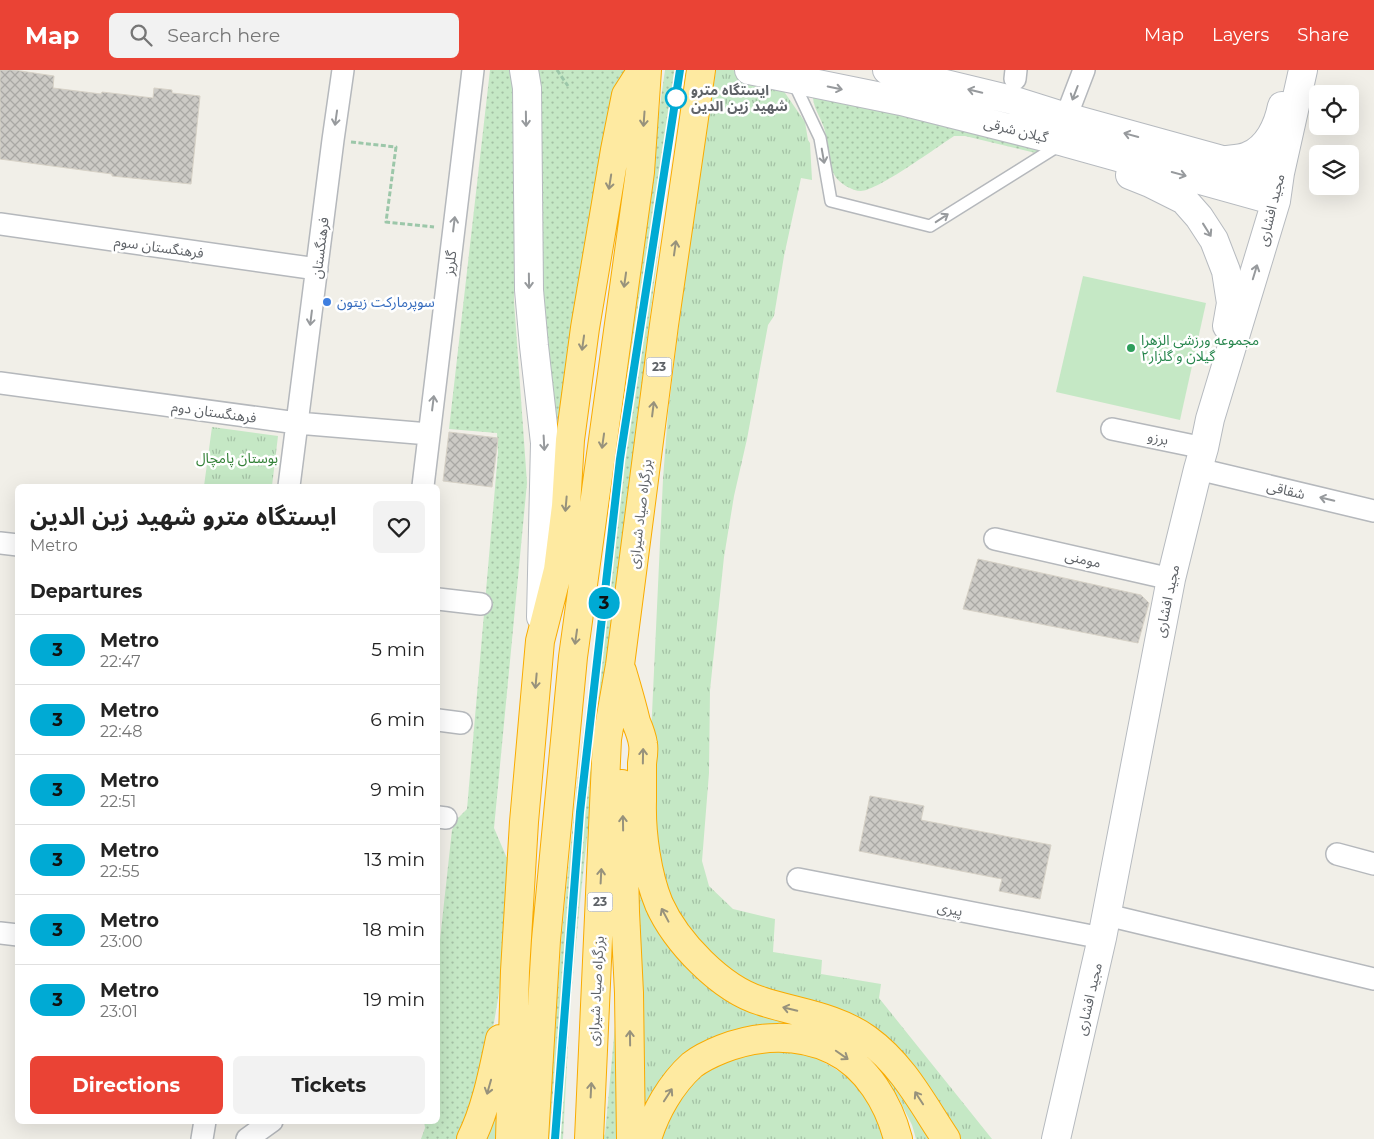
<!DOCTYPE html>
<meta charset="utf-8">
<style>
body{margin:0;font-family:Montserrat,"Noto Sans Arabic",sans-serif;background:#f2f2f2;color:#222;height:100vh;display:flex;flex-direction:column;font-size:19px;white-space:nowrap}
*{box-sizing:border-box;margin:0}
p{font-size:16px;color:#767676}
.icon{flex:none;width:28px;height:28px;fill:none;stroke:currentColor;stroke-width:2;stroke-linecap:round;stroke-linejoin:round}
.map{position:relative;flex:1;overflow:hidden}
.side{position:absolute;left:15px;top:414px;width:425px;height:640px;display:flex;flex-direction:column;background:#fff;border-radius:8px;box-shadow:0 5px 20px #0002}
.side>*{flex:none}
.badge{padding:0 10px;border-radius:16px;font-size:18px;line-height:32px}
.tools{position:absolute;left:1309px;top:15px;display:grid;gap:10px}
.tools a{display:grid;place-items:center;width:50px;height:50px;border-radius:8px;background:#fff;box-shadow:0 5px 20px #0002;font-size:25px}
.map>.badge{position:absolute;translate:-50% -50%;box-shadow:0 0 0 2px #fff}
h2{padding:0 15px;font-size:19px;line-height:45px}
.round{display:grid;place-items:center;flex:none;width:52px;height:52px;border-radius:8px;background:#f2f2f2}
.headline{display:flex;align-items:center;justify-content:space-between;height:85px;padding:0 15px}
h1{font-size:24px;font-weight:700;line-height:38px}
.primary-button{display:flex;gap:10px;margin-top:auto;padding:10px 15px}
.primary-button a{flex:1;height:58px;border-radius:8px;background:#ea4335;color:#fff;font-size:20px;font-weight:700;line-height:58px;text-align:center}
.primary-button a+a{background:#f2f2f2;color:#222}
ul{padding:0;list-style:none}
li{display:flex;align-items:center;gap:15px;height:70px;padding:0 15px;border-top:1px solid #e0e0e0}
li div{flex:1}
li b{display:block;font-size:19px}
li em{font-style:normal}
li .badge{min-width:55px;font-weight:700;text-align:center}
header{display:flex;align-items:center;gap:30px;box-sizing:border-box;height:70px;padding:0 25px;background:#ea4335;color:#fff}
header strong{font-size:24px}
nav{display:flex;gap:28px;margin-inline-start:auto;font-size:18px}
.search{width:350px;height:45px;background:#f2f2f2;display:flex;align-items:center;gap:12px;box-sizing:border-box;padding:0 18px;border-radius:8px;color:#767676;font-size:19px}
.map>svg:first-child{display:block}
.grass{fill:url(#grass-tufts)}
.garden{fill:url(#garden-dots)}
.pitch{fill:#c5e8c5}
.building{fill:url(#building-cross-hatch);stroke:#d6d1c6}
.lines{fill:none;stroke-linecap:round;stroke-linejoin:round}
.service-casing{stroke:#b5b8bc;stroke-width:14}
.minor-casing{stroke:#b5b8bc;stroke-width:24}
.secondary-casing{stroke:#b6babf;stroke-width:30}
.trunk-casing{stroke:#f9ab00;stroke-width:30}
.path{stroke:#9cc7a9;stroke-width:3;stroke-dasharray:5 2.5;stroke-linecap:butt}
.service{stroke:#fff;stroke-width:11}
.minor{stroke:#fff;stroke-width:21}
.secondary{stroke:#fff;stroke-width:28}
.trunk{stroke:#feeaa1;stroke-width:28}
.oneway{stroke:#979a9d}
.oneway2{stroke:#97927c}
.line-casing{stroke:#fff;stroke-width:11}
.line{stroke:#00aad4;stroke-width:8}
.stop-dot{fill:#fff;stroke:#00aad4;stroke-width:2.5}
.shop-dot{fill:#3f7fe0;stroke:#fff;stroke-width:2}
.leisure-dot{fill:#2e9e5b;stroke:#fff;stroke-width:2}
.labels{text-anchor:middle;stroke-width:5;stroke-linejoin:round;paint-order:stroke}
.shield{fill:#fff;stroke:#8f9295;stroke-width:1}
.shield-label{font-size:12px;font-weight:bold;fill:#5f6368}
.stop-label{font-size:14px;font-weight:bold;fill:#5f6368;stroke:#fff;text-anchor:start}
.street-label{font-size:14px;fill:#5f6368;stroke:#fff}
.shop-label{font-size:14px;fill:#366cbe;stroke:#fff;text-anchor:start}
.leisure-label{font-size:14px;fill:#27864d;stroke:#fff;text-anchor:start}
.park-label{font-size:14px;fill:#348238;stroke:#fff}
</style>
<header>
<strong>Map</strong>
<div class="search"><svg class="icon" aria-label="search" viewBox="0 0 24 24"><circle cx="10" cy="10" r="6"/><path d="M15 15l6 6"/></svg>Search here</div>
<nav><a>Map</a><a>Layers</a><a>Share</a></nav>
</header>
<div class="map">
<svg width="1374" height="1069" viewBox="0 0 1374 1069">
<defs>
<pattern id="grass-tufts" width="24" height="20" patternUnits="userSpaceOnUse" patternTransform="scale(1.25)"><rect width="24" height="20" fill="#c5e8c5"/><path d="M3 7l-1-3M5 7V3M7 7l1-3M15 17l-1-3M17 17v-4M19 17l1-3" fill="none" stroke="#a3c0a4"/></pattern>
<pattern id="garden-dots" width="8" height="8" patternUnits="userSpaceOnUse" patternTransform="scale(1.25)"><rect width="8" height="8" fill="#c5e8c5"/><path d="M2 2h.1M6 6h.1" fill="none" stroke="#a3c0a4" stroke-width="1.8" stroke-linecap="round"/></pattern>
<pattern id="building-cross-hatch" width="8" height="8" patternUnits="userSpaceOnUse" patternTransform="scale(1.25)"><rect width="8" height="8" fill="#cccac5"/><path d="M0 0l8 8M0 8l8-8" fill="none" stroke="#a9a8a4"/></pattern>
</defs>
<rect width="100%" height="100%" fill="#f1efe8"/>
<path class="grass" d="M716,0H733L750,4L783,20L805,52L808,70L810,73L812,110L801,108L784,186L774,246L768,255L747,369L734,426L724,487L710,620L709,703L702,791L709,816L733,839L775,849L773,882L822,890L821,904L881,914L879,928L992,1069H956L901,992L719,899L663,825L648,729L663,409L668,343L686,198Z
M212,357L278,366L272,416H204Z
M636,717L665,865L877,986L935,1069H916L912,1055L898,1027L878,1005L862,989L732,965L640,1069Z
M773,978L812,986L834,998L862,1017L887,1069H652L683,1017L718,990Z
M505,981L500,1069H481Z"/>
<path class="garden" d="M490,0H514V231L527,413L494,758L506,786L512,797C506,861 502,926 486,989C479,1016 469,1042 461,1069H421L425,1058L424,1051H438V888L452,760L457,749L467,739L498,383L497,363L449,359Z
M530,0H625L622,10L555,479Z
M665,0H684C659,157 642,314 623,472C604,633 581,794 569,956C567,993 565,1031 563,1069H548L561,872L576,722L626,314L641,168Z
M817,24L1057,82L1056,85L1052,87L965,66H954C937,77 877,121 861,121C852,121 839,113 835,106C827,93 828,75 825,61C822,49 814,40 813,28Z
M619,913L621,1069H602L605,1064Z"/>
<path class="pitch" d="M1083,206L1206,233L1180,350L1056,322Z"/>
<path class="building" d="M0,0H14L54,6L53,18L101,24L102,22L153,28L154,18L172,20V23L200,26L191,114L112,106V104L0,89Z
M449,362L498,368L492,417L443,411Z
M978,489L1141,525L1149,533L1138,573L963,539Z
M870,726L924,736L921,750L1051,775L1040,829L999,821L1002,809L859,781Z"/>
<g class="lines">
<defs>
<path id="service" d="M793,11L820,68L831,131L930,156L1061,74"/>
<path id="minor" d="M1015,9L1016,0
M1066,47L1084,0
M0,154L317,199
M0,313L297,353L429,364
M1112,359L1204,378
M1198,399L1374,441
M289,416L333,70L343,0
M423,416L473,0
M995,469L1171,509
M0,473L18,475
M438,529L481,534
M438,650L461,653
M438,747L446,748
M1337,784L1374,794
M798,809L1102,868
M1107,845L1374,909
M0,863L18,865
M202,1069L205,1051
M247,1069L272,1051"/>
<path id="secondary" d="M524,0L527,18L529,220L534,276L545,373L541,547
M749,0L901,31L1064,72L1276,131
M887,0L1012,30L1066,47L1222,90L1280,103
M1225,90C1232,89 1241,89 1248,86C1268,78 1278,56 1282,36
M1130,105L1150,113L1184,130L1199,147L1214,170L1226,201L1231,233L1227,256
M1056,1069L1102,868L1171,509L1198,399L1204,378L1210,349L1276,131L1280,103L1303,0"/>
<path id="trunk" d="M622,601C627,618 632,635 636,652C639,659 642,667 643,674C644,680 643,687 642,693C642,706 642,718 642,731C641,763 647,805 659,834C676,872 721,919 761,931C797,943 835,946 867,969C903,995 922,1033 946,1069
M622,714L625,842L629,923L631,1069
M471,1069C486,1039 493,1002 500,969
M510,1069L515,901L524,752L540,571L558,500L566,436L570,370L585,258L615,80L626,25L642,0
M534,1069L546,870L573,587L640,102L647,0
M589,1069L607,669L620,595L664,255L701,0
M647,1069C655,1042 671,1014 692,995C701,988 712,983 722,979C758,965 798,963 833,980C867,996 889,1034 898,1069"/>
</defs>
<use href="#service" class="service-casing"/>
<use href="#minor" class="minor-casing"/>
<use href="#secondary" class="secondary-casing"/>
<use href="#trunk" class="trunk-casing"/>
<path class="path" d="M557,0L568,16
M351,72L396,77L386,152L434,157"/>
<use href="#service" class="service"/>
<use href="#minor" class="minor"/>
<use href="#secondary" class="secondary"/>
<use href="#trunk" class="trunk"/>
</g>
<defs><path id="oneway-shaft" d="M-6 0H5M1.5-3L5.5 0L1.5 3" fill="none" stroke-width="1.6" stroke-linecap="round" stroke-linejoin="round" transform="scale(1.25)"/></defs>
<g class="oneway">
<use href="#oneway-shaft" transform="translate(835 18) rotate(12)"/>
<use href="#oneway-shaft" transform="translate(975 21) rotate(-166)"/>
<use href="#oneway-shaft" transform="translate(1075 23) rotate(111)"/>
<use href="#oneway-shaft" transform="translate(336 48) rotate(98)"/>
<use href="#oneway-shaft" transform="translate(526 49) rotate(89)"/>
<use href="#oneway-shaft" transform="translate(1131 65) rotate(-165)"/>
<use href="#oneway-shaft" transform="translate(823 86) rotate(80)"/>
<use href="#oneway-shaft" transform="translate(1179 104) rotate(15)"/>
<use href="#oneway-shaft" transform="translate(942 148) rotate(-33)"/>
<use href="#oneway-shaft" transform="translate(454 154) rotate(-83)"/>
<use href="#oneway-shaft" transform="translate(1207 160) rotate(58)"/>
<use href="#oneway-shaft" transform="translate(1255 202) rotate(-73)"/>
<use href="#oneway-shaft" transform="translate(529 211) rotate(89)"/>
<use href="#oneway-shaft" transform="translate(311 248) rotate(97)"/>
<use href="#oneway-shaft" transform="translate(433 333) rotate(-83)"/>
<use href="#oneway-shaft" transform="translate(544 373) rotate(87)"/>
<use href="#oneway-shaft" transform="translate(1327 429) rotate(-167)"/>
</g>
<g class="oneway2">
<use href="#oneway-shaft" transform="translate(644 49) rotate(94)"/>
<use href="#oneway-shaft" transform="translate(610 112) rotate(99)"/>
<use href="#oneway-shaft" transform="translate(675 178) rotate(-82)"/>
<use href="#oneway-shaft" transform="translate(625 210) rotate(98)"/>
<use href="#oneway-shaft" transform="translate(583 273) rotate(98)"/>
<use href="#oneway-shaft" transform="translate(653 339) rotate(-83)"/>
<use href="#oneway-shaft" transform="translate(603 371) rotate(98)"/>
<use href="#oneway-shaft" transform="translate(566 434) rotate(95)"/>
<use href="#oneway-shaft" transform="translate(576 567) rotate(98)"/>
<use href="#oneway-shaft" transform="translate(536 611) rotate(95)"/>
<use href="#oneway-shaft" transform="translate(643 686) rotate(-89)"/>
<use href="#oneway-shaft" transform="translate(623 753) rotate(-91)"/>
<use href="#oneway-shaft" transform="translate(601 806) rotate(-87)"/>
<use href="#oneway-shaft" transform="translate(665 845) rotate(-118)"/>
<use href="#oneway-shaft" transform="translate(790 939) rotate(-166)"/>
<use href="#oneway-shaft" transform="translate(630 968) rotate(-91)"/>
<use href="#oneway-shaft" transform="translate(842 985) rotate(35)"/>
<use href="#oneway-shaft" transform="translate(489 1017) rotate(106)"/>
<use href="#oneway-shaft" transform="translate(591 1020) rotate(-87)"/>
<use href="#oneway-shaft" transform="translate(668 1025) rotate(-57)"/>
<use href="#oneway-shaft" transform="translate(919 1028) rotate(-123)"/>
</g>
<g class="lines">
<defs>
<path id="line" d="M555,1069L580,742L620,389L680,0"/>
</defs>
<use href="#line" class="line-casing"/>
<use href="#line" class="line"/>
</g>
<circle class="stop-dot" cx="676" cy="28" r="10"/>
<circle class="shop-dot" cx="327" cy="232" r="5"/>
<circle class="leisure-dot" cx="1131" cy="278" r="5"/>
<g class="labels">
<g class="shield">
<rect x="646.5" y="287.5" width="25" height="19" rx="4"/>
<rect x="587.5" y="822.5" width="25" height="19" rx="4"/>
</g>
<g class="shield-label">
<text x="659" y="301">23</text>
<text x="600" y="836">23</text>
</g>
<g class="stop-label">
<text x="691" y="25">ایستگاه مترو<tspan x="691" dy="16">شهید زین الدین</tspan></text>
</g>
<g class="street-label">
<text transform="translate(1016 60) rotate(14)" y="5">گیلان شرقی</text>
<text transform="translate(1271 140) rotate(-76)" y="5">مجید افشاری</text>
<text transform="translate(159 177) rotate(8)" y="5">فرهنگستان سوم</text>
<text transform="translate(320 178) rotate(-83)" y="5">فرهنگستان</text>
<text transform="translate(450 193) rotate(-83)" y="5">گلریز</text>
<text transform="translate(214 342) rotate(8)" y="5">فرهنگستان دوم</text>
<text transform="translate(1158 368) rotate(12)" y="5">برزو</text>
<text transform="translate(1286 420) rotate(13)" y="5">شقاقی</text>
<text transform="translate(640 444) rotate(-83)" y="5">بزرگراه صیاد شیرازی</text>
<text transform="translate(1083 489) rotate(13)" y="5">مومنی</text>
<text transform="translate(1167 531) rotate(-78)" y="5">مجید افشاری</text>
<text transform="translate(950 839) rotate(11)" y="5">پیری</text>
<text transform="translate(596 921) rotate(-87)" y="5">بزرگراه صیاد شیرازی</text>
<text transform="translate(1089 929) rotate(-77)" y="5">مجید افشاری</text>
</g>
<g class="shop-label">
<text x="337" y="237">سوپرمارکت زیتون</text>
</g>
<g class="leisure-label">
<text x="1141" y="275">مجموعه ورزشی الزهرا<tspan x="1141" dy="16">گیلان و گلزار۲</tspan></text>
</g>
<g class="park-label">
<text x="237" y="393">بوستان پامچال</text>
</g>
</g>
</svg>
<div class="tools">
<a><svg class="icon" aria-label="locate" viewBox="0 0 24 24"><circle cx="12" cy="12" r="6"/><path d="M12 2v4M12 18v4M2 12h4M18 12h4"/></svg></a>
<a><svg class="icon" aria-label="layers" viewBox="0 0 24 24"><path d="M12 4l9 5-9 5-9-5zM3 14l9 5 9-5"/></svg></a>
</div>
<b class="badge" style="left:604px;top:533px;background:#00aad4;color:#111">3</b>
<section class="side">
<div class="headline"><div><h1>ایستگاه مترو شهید زین الدین</h1><p>Metro</p></div><a class="round"><svg class="icon" aria-label="heart" viewBox="0 0 24 24"><path d="M12 20l-8-8c-3-5 5-10 8-4 3-6 11-1 8 4z"/></svg></a></div>
<h2>Departures</h2>
<ul>
<li><span class="badge" style="background:#00aad4;color:#111">3</span><div><b>Metro</b><p>22:47</p></div><em>5 min</em></li>
<li><span class="badge" style="background:#00aad4;color:#111">3</span><div><b>Metro</b><p>22:48</p></div><em>6 min</em></li>
<li><span class="badge" style="background:#00aad4;color:#111">3</span><div><b>Metro</b><p>22:51</p></div><em>9 min</em></li>
<li><span class="badge" style="background:#00aad4;color:#111">3</span><div><b>Metro</b><p>22:55</p></div><em>13 min</em></li>
<li><span class="badge" style="background:#00aad4;color:#111">3</span><div><b>Metro</b><p>23:00</p></div><em>18 min</em></li>
<li><span class="badge" style="background:#00aad4;color:#111">3</span><div><b>Metro</b><p>23:01</p></div><em>19 min</em></li>
</ul>
<div class="primary-button"><a>Directions</a><a>Tickets</a></div>
</section>
</div>
